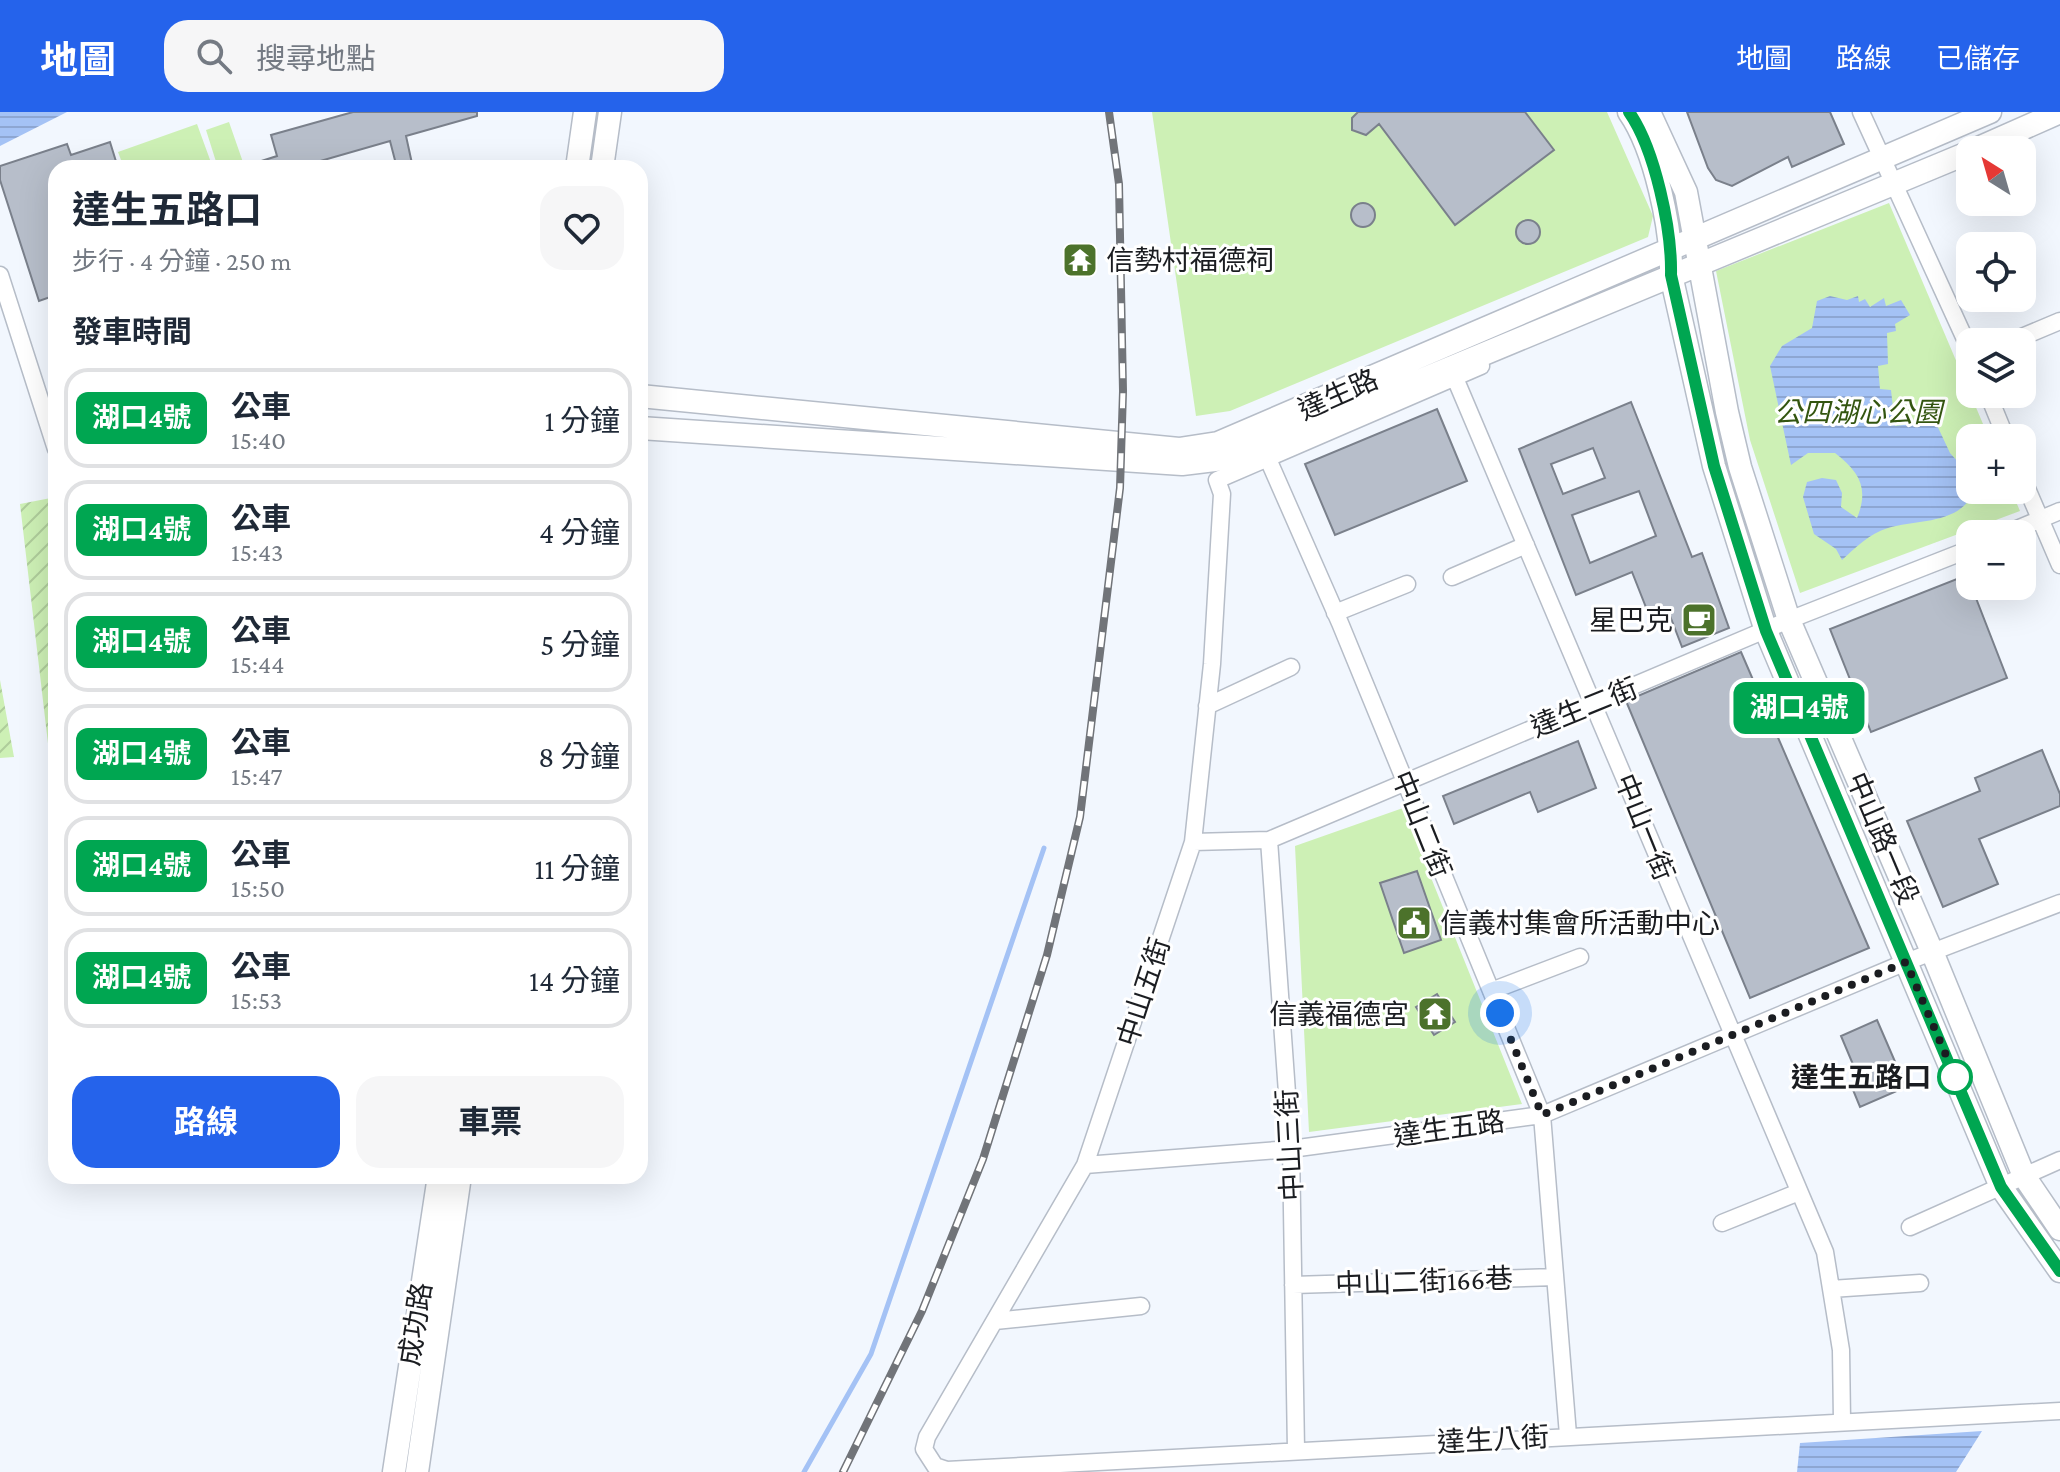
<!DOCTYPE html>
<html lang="zh-TW">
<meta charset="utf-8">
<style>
body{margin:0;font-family:"Crimson Pro","Noto Sans TC",serif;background:#f6f6f7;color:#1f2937;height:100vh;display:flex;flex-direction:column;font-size:30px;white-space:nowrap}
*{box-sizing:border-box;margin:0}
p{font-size:26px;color:#747a83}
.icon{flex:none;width:44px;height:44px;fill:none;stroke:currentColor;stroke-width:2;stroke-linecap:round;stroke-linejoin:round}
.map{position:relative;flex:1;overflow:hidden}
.drawer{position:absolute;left:48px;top:48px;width:600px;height:1024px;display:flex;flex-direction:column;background:#fff;border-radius:24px;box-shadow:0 8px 32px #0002}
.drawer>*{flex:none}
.badge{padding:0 16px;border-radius:12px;font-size:28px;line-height:52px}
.needle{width:52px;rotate:323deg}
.fabs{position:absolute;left:1956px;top:24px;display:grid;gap:16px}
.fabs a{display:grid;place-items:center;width:80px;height:80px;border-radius:16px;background:#fff;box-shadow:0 8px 32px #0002;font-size:40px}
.you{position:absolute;width:40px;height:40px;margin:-20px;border:6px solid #fff;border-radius:50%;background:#1a73e8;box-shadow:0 0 0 12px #1a73e833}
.map>.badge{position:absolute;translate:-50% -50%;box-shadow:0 0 0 4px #fff}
h2{padding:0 24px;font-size:30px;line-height:72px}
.round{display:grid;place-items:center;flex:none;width:84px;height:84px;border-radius:24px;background:#f6f6f7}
.overview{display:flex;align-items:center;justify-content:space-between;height:136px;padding:0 24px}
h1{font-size:38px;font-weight:700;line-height:60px}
.button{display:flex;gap:16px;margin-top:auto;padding:16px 24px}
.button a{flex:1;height:92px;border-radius:24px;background:#2563eb;color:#fff;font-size:32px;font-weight:700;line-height:92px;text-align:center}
.button a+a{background:#f6f6f7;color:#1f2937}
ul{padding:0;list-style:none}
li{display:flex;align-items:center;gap:24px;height:100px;margin:0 16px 12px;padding:0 8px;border:4px solid #e0e1e3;border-radius:24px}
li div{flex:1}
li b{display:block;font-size:30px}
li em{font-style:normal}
li .badge{min-width:88px;font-weight:700;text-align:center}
header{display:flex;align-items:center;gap:48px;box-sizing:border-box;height:112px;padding:0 40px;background:#2563eb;color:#fff}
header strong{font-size:38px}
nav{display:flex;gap:44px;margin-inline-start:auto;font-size:28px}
.search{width:560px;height:72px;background:#f6f6f7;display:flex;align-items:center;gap:20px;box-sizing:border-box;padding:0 28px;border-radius:24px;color:#747a83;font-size:30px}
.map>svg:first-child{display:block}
.park{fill:#cdf0b5}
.garden{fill:url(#garden-furrows)}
.water{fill:url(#water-rules)}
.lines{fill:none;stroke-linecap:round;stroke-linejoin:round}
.stream{stroke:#a4c2f5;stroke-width:5}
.building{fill:#b7beca;stroke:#7a808b;stroke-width:2;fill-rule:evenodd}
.street-casing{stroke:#b6bdc8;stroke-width:19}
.secondary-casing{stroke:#b6bdc8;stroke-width:25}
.street{stroke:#fff;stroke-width:16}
.secondary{stroke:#fff;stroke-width:22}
.rail-casing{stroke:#717479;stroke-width:8}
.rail{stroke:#fff;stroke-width:5;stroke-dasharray:15;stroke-linecap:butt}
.line-casing{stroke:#fff;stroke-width:18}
.line{stroke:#00a651;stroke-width:12}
.walk{stroke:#1b1d21;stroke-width:8;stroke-dasharray:0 14.4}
.stop-dot{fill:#fff;stroke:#00a651;stroke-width:4}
.labels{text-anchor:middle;stroke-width:6;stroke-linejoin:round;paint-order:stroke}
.poi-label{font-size:28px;fill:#1b1d21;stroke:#fff;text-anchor:start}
.street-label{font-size:28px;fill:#1b1d21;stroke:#fff}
.park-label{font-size:28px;font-style:italic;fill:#335510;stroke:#fff}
.stop-label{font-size:28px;font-weight:bold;fill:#1b1d21;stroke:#fff;text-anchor:end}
</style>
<header>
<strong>地圖</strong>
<div class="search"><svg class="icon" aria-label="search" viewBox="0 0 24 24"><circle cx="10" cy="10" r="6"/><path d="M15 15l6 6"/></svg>搜尋地點</div>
<nav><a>地圖</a><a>路線</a><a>已儲存</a></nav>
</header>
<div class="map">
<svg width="2060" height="1360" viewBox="0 0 2060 1360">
<defs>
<pattern id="garden-furrows" width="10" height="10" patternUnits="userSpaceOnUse" patternTransform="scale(2)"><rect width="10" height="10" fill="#cdf0b5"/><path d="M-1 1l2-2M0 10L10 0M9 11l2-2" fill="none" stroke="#afcd9b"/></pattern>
<pattern id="water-rules" width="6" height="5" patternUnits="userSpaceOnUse" patternTransform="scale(2)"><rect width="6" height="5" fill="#a4c2f5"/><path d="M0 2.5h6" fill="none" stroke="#8da6d2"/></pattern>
</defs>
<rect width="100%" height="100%" fill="#f2f7fe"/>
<path class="park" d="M1152,0H1607L1653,104L1648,125L1230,299L1196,304Z
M229,10L245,56H218L206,18Z
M197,12L213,56H124L118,40Z
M1889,91L1989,326H1970V378H2011L2020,399L1800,481L1750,328L1716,159Z
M1403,696L1522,992L1309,1020L1295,734Z"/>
<path class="garden" d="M56,385V638L49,640L20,392Z
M0,568L14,645L0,646Z"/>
<path class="water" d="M0,0H67L0,34Z
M1830,184L1847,188L1858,184L1859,190L1865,187L1870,195L1884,186L1886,194L1901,188L1910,203L1895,212L1896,219L1887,221L1888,252L1878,254L1880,277L1891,278L1895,314L1935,309L1950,341L1970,363V378H1975C1960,413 1919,407 1888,416C1869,422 1855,436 1842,448L1836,437L1814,422L1803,385L1807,370L1822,366L1836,368L1842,381L1841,395L1857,406C1869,377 1860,360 1835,341H1808L1791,353L1770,254L1782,234L1812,216L1817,189Z
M1982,1319L1956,1360H1797L1800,1331Z"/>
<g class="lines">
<path class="stream" d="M804,1360L871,1242L1044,736"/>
</g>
<path class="building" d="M353,0H477V4L406,24L413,56H397L390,29L296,56H249V53L277,44L271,23Z
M1358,0H1525L1554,38L1455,113L1379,12L1366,23L1352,18V6Z
M1687,0H1830L1844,32L1792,55L1788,45L1732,74L1716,68L1708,56Z
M110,30L118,56H56V183L39,189L0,68V54L67,32L71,43Z
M1351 103a12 12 0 1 1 24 0a12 12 0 1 1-24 0Z
M1516 120a12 12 0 1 1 24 0a12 12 0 1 1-24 0Z
M1631,290L1692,445L1702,441L1729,516L1682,535L1667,496L1649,503L1632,460L1576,483L1519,337ZM1593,336L1605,366L1563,382L1551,352ZM1639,379L1656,424L1590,451L1572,403Z
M1437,297L1467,369L1335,423L1305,352Z
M1967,463L2007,566L1871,620L1830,517Z
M1741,540L1869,836L1750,886L1626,589Z
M1578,629L1596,676L1538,700L1530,680L1454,712L1443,684Z
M2042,638L2060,682V694L1979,727L1998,772L1943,795L1907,709L1980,679L1975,666Z
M1417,759L1441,828L1404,841L1380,771Z
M1437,882L1455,910L1434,923L1416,895Z
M1877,908L1906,975L1860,995L1851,973L1860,969L1841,924Z"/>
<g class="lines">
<defs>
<path id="street" d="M1861,0L1970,238
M0,163L56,337
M2010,230L2060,209
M1481,254L1217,368L1222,382L1212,552L1193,730L1085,1053L927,1325L924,1337L935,1354L947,1358L2060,1299
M1455,266L1825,1140L1841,1238L1842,1309
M1988,282L2006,326
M1268,347L1340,511L1542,1003L1568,1323
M2022,365L2060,453
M2005,422L2060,399
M1452,465L1526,433
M1335,501L1407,472
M1207,594L1291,555
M1269,728L1291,1037L1296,1338
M1193,730L1269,728L1789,508L1970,437
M1491,879L1580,845
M1085,1053L1291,1037L1542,1003L1906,850L2060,791
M1722,1111L1799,1080
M1910,1115L2060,1048
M1293,1173L1555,1165
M1831,1177L1920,1171
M995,1209L1141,1194"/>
<path id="secondary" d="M1629,0C1655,37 1672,118 1671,163L1714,354L1766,519L2001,1075L2060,1159
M1649,0L1686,80L1727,300L1740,355L1789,508L1933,842L2024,1064L2060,1117
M1974,38L2060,0
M577,56L585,0
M602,56L610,0
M640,284L1179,337L1218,331L1990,0
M640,316L1182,352L1223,347L1255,337L1970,40
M394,1360L439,1064
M417,1360L460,1064"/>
</defs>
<use href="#street" class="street-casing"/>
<use href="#secondary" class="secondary-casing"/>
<use href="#street" class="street"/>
<use href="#secondary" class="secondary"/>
<defs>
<path id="rail" d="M843,1360L922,1199L983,1047L1047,843L1080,705L1120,376L1123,279L1119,72L1109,0"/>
</defs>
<use href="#rail" class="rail-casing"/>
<use href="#rail" class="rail"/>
</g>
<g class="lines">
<defs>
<path id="line" d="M1629,0C1655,37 1672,118 1671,163L1714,354L1766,519L2001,1075L2060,1159"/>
</defs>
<use href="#line" class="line-casing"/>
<use href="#line" class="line"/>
<path class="walk" d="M1500,901L1542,1003L1906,850L1960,976L1955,965"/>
</g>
<defs>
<symbol id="temple-square" viewBox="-11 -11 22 22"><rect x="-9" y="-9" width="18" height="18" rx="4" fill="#4c722b" stroke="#fff"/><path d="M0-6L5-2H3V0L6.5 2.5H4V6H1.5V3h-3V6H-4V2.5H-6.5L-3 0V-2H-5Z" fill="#fff"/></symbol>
<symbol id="cafe-square" viewBox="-11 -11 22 22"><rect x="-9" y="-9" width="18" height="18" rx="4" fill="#4c722b" stroke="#fff"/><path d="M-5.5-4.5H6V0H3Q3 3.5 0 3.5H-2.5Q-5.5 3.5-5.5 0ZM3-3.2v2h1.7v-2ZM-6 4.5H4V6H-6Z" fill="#fff"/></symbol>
<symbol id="civic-square" viewBox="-11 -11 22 22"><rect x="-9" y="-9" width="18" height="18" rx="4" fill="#4c722b" stroke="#fff"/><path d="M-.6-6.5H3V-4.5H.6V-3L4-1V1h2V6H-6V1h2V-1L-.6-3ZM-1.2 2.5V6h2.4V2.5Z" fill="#fff"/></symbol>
</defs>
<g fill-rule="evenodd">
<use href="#temple-square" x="1060" y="128" width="40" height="40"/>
<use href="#cafe-square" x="1679" y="488" width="40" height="40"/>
<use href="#civic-square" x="1394" y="791" width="40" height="40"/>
<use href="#temple-square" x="1415" y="882" width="40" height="40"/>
</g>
<circle class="stop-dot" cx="1955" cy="965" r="16"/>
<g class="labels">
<g class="poi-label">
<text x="1106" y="158">信勢村福德祠</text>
<text x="1673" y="518" text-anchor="end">星巴克</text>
<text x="1440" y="821">信義村集會所活動中心</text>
<text x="1409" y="912" text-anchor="end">信義福德宮</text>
</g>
<g class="street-label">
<text transform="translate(1338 282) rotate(-24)" y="10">達生路</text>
<text transform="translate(1584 595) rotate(-22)" y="10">達生二街</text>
<text transform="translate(1422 712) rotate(68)" y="10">中山二街</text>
<text transform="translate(1645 715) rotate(68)" y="10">中山一街</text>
<text transform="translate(1883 726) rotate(67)" y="10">中山路一段</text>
<text transform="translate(1143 880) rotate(-72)" y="10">中山五街</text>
<text transform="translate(1449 1016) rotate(-8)" y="10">達生五路</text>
<text transform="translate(1289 1033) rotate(-93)" y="10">中山三街</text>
<text transform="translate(1424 1169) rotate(-2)" y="10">中山二街166巷</text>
<text transform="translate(415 1212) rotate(-81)" y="10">成功路</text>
<text transform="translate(1493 1327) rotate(-3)" y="10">達生八街</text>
</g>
<g class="park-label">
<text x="1858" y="310">公四湖心公園</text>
</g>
<g class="stop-label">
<text x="1931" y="975">達生五路口</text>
</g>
</g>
</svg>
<div class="fabs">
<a><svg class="needle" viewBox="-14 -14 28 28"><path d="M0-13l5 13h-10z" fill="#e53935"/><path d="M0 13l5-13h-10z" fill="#747a83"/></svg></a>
<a><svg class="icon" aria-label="locate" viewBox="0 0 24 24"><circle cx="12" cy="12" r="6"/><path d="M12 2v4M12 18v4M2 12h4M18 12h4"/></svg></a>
<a><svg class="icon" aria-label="layers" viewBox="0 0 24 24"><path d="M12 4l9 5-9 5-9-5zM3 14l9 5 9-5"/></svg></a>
<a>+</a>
<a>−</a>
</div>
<div class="you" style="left:1500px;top:901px"></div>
<b class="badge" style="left:1799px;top:596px;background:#00a651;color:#fff">湖口4號</b>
<section class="drawer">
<div class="overview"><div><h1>達生五路口</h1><p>步行 · 4 分鐘 · 250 m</p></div><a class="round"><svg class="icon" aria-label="heart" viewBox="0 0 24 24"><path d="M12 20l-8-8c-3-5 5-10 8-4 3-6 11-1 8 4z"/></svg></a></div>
<h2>發車時間</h2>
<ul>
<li><span class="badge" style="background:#00a651;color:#fff">湖口4號</span><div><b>公車</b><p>15:40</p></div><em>1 分鐘</em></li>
<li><span class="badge" style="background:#00a651;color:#fff">湖口4號</span><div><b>公車</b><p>15:43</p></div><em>4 分鐘</em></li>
<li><span class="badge" style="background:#00a651;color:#fff">湖口4號</span><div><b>公車</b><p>15:44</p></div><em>5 分鐘</em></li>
<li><span class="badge" style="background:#00a651;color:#fff">湖口4號</span><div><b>公車</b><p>15:47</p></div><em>8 分鐘</em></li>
<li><span class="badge" style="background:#00a651;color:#fff">湖口4號</span><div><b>公車</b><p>15:50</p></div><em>11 分鐘</em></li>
<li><span class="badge" style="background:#00a651;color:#fff">湖口4號</span><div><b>公車</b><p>15:53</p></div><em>14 分鐘</em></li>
</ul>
<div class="button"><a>路線</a><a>車票</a></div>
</section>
</div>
